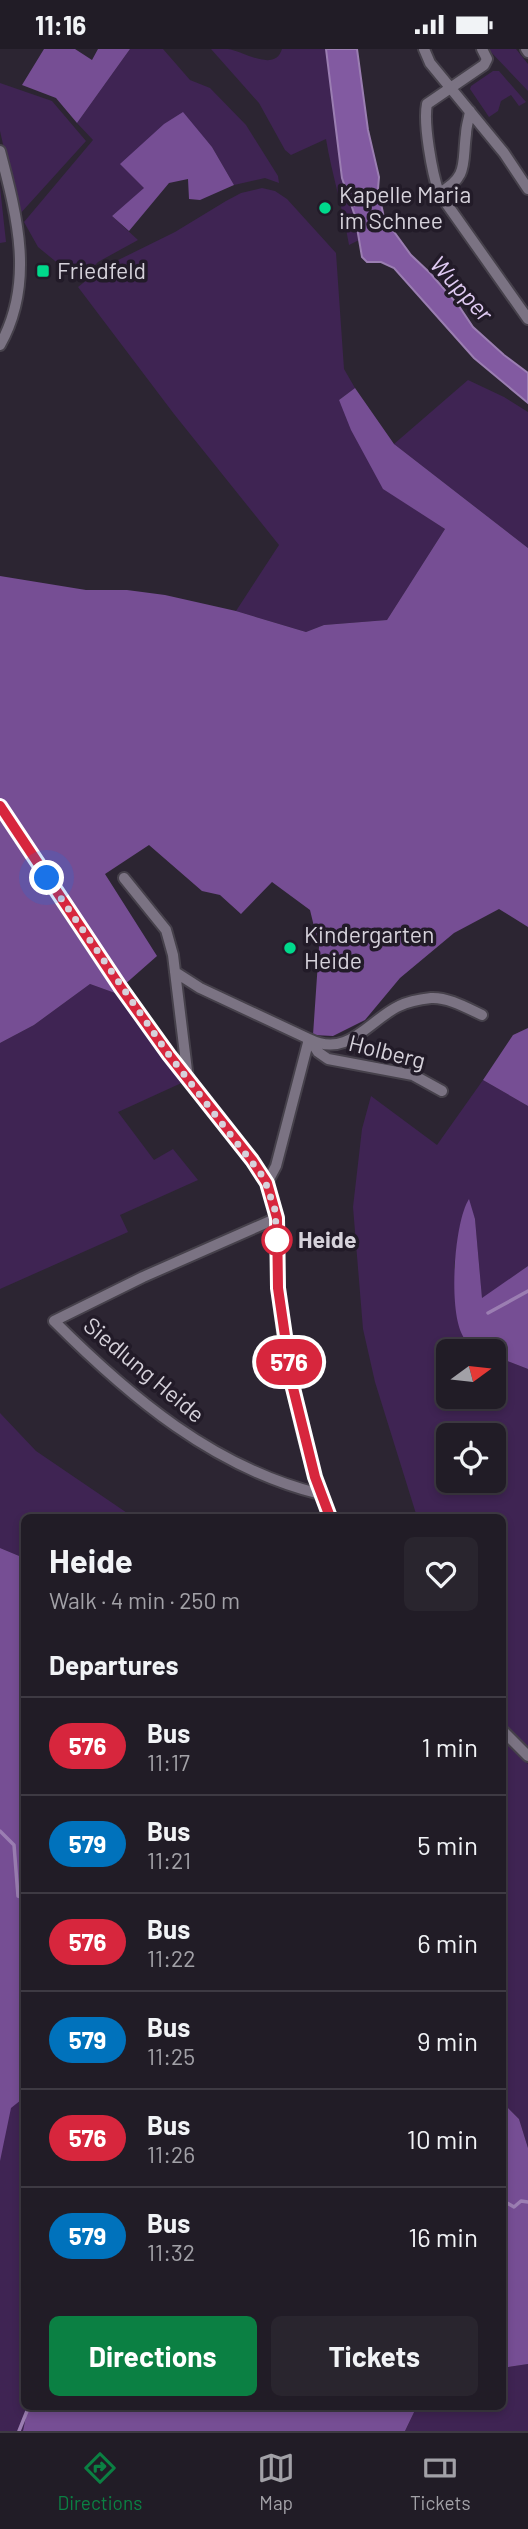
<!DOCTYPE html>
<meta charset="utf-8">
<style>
body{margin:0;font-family:Barlow,sans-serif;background:#29252e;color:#f1f3f6;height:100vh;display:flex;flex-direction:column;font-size:26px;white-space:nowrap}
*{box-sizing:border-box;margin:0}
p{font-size:23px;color:#a2a1a7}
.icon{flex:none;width:38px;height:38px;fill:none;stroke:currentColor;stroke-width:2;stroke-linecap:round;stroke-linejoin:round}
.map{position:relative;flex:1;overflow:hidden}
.sheet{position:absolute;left:21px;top:1465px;width:485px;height:896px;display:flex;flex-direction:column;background:#211c26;border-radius:10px;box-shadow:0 4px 10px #0003,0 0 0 2px #3e3a43}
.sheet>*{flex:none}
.badge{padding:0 14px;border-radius:23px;font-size:24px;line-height:46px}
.needle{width:46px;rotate:75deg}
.buttons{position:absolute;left:436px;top:1290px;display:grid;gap:14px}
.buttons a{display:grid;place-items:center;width:70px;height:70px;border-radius:10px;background:#211c26;box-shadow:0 4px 10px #0003,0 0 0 2px #3e3a43;font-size:35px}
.you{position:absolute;width:35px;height:35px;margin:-18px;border:5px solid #fff;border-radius:50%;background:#1a73e8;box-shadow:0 0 0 10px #1a73e833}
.map>.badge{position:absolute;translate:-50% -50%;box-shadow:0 0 0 4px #fff}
h2{padding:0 28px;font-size:26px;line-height:63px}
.round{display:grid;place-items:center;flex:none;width:74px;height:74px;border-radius:10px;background:#29252e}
.overview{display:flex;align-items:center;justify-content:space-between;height:119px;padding:0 28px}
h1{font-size:33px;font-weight:700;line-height:52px}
.button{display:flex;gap:14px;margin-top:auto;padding:14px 28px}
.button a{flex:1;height:80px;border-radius:10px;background:#0b8043;color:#fff;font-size:28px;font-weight:700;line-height:80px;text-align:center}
.button a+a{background:#29252e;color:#f1f3f6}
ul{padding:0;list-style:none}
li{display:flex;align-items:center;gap:21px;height:98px;padding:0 28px;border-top:2px solid #3e3a43}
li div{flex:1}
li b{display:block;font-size:26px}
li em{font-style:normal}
li .badge{min-width:77px;font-weight:700;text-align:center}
.status{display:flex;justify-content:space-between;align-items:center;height:49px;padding:0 35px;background:#211c26;direction:ltr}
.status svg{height:19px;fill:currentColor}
.tabs{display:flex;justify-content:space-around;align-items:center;height:98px;border-top:2px solid #3e3a43;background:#211c26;font-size:19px;color:#a2a1a7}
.tabs a{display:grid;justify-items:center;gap:4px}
.tabs .selected{color:#0b8043}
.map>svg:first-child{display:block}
.green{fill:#3f2453;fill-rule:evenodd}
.forest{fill:#764e94}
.water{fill:#825aa1;stroke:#9b7eb2;stroke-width:2}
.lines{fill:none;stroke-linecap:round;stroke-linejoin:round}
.stream{stroke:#9b7eb2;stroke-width:3.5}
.street-casing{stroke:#46414b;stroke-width:14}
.street{stroke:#7b7383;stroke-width:10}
.line-casing{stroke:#fff;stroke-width:16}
.line{stroke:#d7263d;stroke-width:10}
.walk{stroke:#d6d2db;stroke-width:7;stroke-dasharray:0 12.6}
.poi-dot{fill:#00d98c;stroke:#221b28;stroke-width:2.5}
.stop-dot{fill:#fff;stroke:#d7263d;stroke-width:3.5}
.labels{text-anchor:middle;stroke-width:7;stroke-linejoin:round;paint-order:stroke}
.poi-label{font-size:23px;fill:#d6d2db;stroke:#221b28;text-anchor:start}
.street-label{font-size:23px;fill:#d6d2db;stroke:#221b28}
.stop-label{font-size:23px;font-weight:bold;fill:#d6d2db;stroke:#221b28;text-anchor:start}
.water-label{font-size:24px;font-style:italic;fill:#dfcaf2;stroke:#221b28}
</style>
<div class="status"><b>11:16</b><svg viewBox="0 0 49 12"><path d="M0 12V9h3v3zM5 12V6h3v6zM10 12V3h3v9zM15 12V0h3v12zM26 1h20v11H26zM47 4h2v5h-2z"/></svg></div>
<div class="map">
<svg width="528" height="2382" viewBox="0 0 528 2382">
<rect width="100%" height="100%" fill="#2c2532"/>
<path class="green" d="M130,0H163L190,31L210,39L246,76L278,127L279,134L265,129L234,136L212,98L182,64L144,140L112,167L138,191L98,213L84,227L77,230L38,198L24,173L93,91L77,74Z
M211,0C216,0 223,0 228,0C243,2 275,24 282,0H326L332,28L342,129L355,167L359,191L349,196C343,160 332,126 326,90L291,106L285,101L259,54Z
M488,0H516L528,15V42Z
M493,22H499L526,53L519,57L511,46L501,52L498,62L489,68L470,40L471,37Z
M0,34L52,52L86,92L19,166L0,82Z
M0,138L6,193L0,194Z
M262,139L275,142L287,150L336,204L344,320L355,339L339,351L384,440L445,480L387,571L324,576L306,583L236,562L279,496L174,365L78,238L102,219L175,183L226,152L241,144Z
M468,331L504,348L528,363V499L394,395Z
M90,935L115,944L121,939L188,1031L118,1063L154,1111L173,1100L198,1131L120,1166L128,1183L0,1240V994L34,976Z
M483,1031L528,1057V1217L482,1250L475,1170L468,1152L460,1177L454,1218L475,1298L482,1302H448V1348H494V1307L528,1320V1698L502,1672V1468H417L375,1333L363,1280L353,1158L362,1080L371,1047L437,1096ZM448,1386H494V1432H448Z
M0,1364L36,1402L133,1468H24V1509L0,1499Z
M502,1690L528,1715V2099L519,2070L502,2053Z
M24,1984V2357H28L23,2382H0V2027Z
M528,2315V2382H405L417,2357H502V2319Z"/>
<path class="forest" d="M44,0H75L92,11L98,0H130L77,74L56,49L22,36Z
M183,63L212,98L234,136L200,151L189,150L188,130L169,134L129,182L112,167L144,139L120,115L164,75Z
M355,339L394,395L528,499V878L499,860L454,884L400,929L365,971L333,987L313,986L319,898L310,861L272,833L241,865L220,846L202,842L149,796L105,825L157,907L115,944L90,935L34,976L0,994V527L86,541H127L165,546L236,562L306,583L324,576L387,571L445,480L383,440L351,381L339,351Z
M528,979V1057L483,1031L513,986Z
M469,1150L475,1170L482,1249L528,1217V1320L494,1307V1302C482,1302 472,1299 465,1290C447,1268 454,1173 469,1150Z
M0,1499L24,1509V2054L21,2051L11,2059L0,2112Z
M502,2053L519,2070L528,2099V2315L502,2319Z
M28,2357H417L405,2382H23Z"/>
<path class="water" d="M326,0H357L368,81L379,128L378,140L384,169L411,206L430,224L459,257L473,278L504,306L528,324V354L474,309L394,219L381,213H367L362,208L355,167L342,129Z"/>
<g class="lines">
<path class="stream" d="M488,1264L528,1242
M0,1782L14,1796L18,1847L24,1849
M502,2158L507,2154L514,2158L521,2152L528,2153
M19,2382L29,2357"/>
<defs>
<path id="street" d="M424,0L430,14L504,104L528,140
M482,0L487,10L484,16L427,55C423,74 432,124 439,144L528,270
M526,0L528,3
M0,102C17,167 35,234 0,296
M439,144C469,128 462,114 466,85C466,78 469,70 470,62
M0,757C55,841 109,926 169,1006C193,1038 218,1067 242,1098C252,1112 264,1126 270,1142C283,1177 276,1216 279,1252C286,1318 304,1408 330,1468
M124,829L166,881L173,906L188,1030
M175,923L200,939L309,990L276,1117L267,1134
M309,990C348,1010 369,971 399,957C407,953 422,950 431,949C448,948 467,959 482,966
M311,992L318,1003L328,1010L413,1026L442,1042
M277,1169L143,1228L54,1272C130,1348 214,1419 320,1445
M502,1681L528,1707"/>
</defs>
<use href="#street" class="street-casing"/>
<use href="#street" class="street"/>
</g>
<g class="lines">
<defs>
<path id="line" d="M0,757L121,939L169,1006L252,1111L267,1134L277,1169L278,1239L292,1335L315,1428L330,1468"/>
</defs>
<use href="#line" class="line-casing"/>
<use href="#line" class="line"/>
<path class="walk" d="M47,829L169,1006L264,1129L275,1161L277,1194V1191"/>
</g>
<g class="poi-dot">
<circle cx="325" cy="159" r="7"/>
<rect x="36" y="215" width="14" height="14" rx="3.5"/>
<circle cx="290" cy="899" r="7"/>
</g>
<circle class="stop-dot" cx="277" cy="1191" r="14"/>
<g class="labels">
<g class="poi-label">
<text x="339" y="154">Kapelle Maria<tspan x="339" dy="26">im Schnee</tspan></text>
<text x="57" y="230">Friedfeld</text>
<text x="304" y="894">Kindergarten<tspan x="304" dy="26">Heide</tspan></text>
</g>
<g class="street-label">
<text transform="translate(387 1003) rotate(14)" y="8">Holberg</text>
<text transform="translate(144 1321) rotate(40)" y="8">Siedlung Heide</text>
</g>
<g class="stop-label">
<text x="298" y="1199">Heide</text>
</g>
<g class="water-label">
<text transform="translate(461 240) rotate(47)" y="8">Wupper</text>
</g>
</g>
</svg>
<div class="buttons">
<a><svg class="needle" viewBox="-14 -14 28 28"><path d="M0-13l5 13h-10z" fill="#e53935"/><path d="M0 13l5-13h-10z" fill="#a2a1a7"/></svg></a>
<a><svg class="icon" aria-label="locate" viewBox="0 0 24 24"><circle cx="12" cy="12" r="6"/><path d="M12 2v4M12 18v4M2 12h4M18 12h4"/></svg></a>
</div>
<div class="you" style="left:47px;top:829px"></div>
<b class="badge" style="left:289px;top:1313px;background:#d7263d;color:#fff">576</b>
<section class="sheet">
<div class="overview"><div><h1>Heide</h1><p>Walk · 4 min · 250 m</p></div><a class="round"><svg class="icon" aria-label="heart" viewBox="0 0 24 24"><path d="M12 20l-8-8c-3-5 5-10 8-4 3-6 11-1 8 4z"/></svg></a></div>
<h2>Departures</h2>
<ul>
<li><span class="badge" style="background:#d7263d;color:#fff">576</span><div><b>Bus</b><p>11:17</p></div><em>1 min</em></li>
<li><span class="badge" style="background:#0072bc;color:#fff">579</span><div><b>Bus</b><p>11:21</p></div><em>5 min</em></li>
<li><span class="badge" style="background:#d7263d;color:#fff">576</span><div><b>Bus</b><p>11:22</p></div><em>6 min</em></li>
<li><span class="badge" style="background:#0072bc;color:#fff">579</span><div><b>Bus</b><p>11:25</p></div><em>9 min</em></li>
<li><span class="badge" style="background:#d7263d;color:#fff">576</span><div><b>Bus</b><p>11:26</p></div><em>10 min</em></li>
<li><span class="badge" style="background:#0072bc;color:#fff">579</span><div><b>Bus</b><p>11:32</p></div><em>16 min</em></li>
</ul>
<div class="button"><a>Directions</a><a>Tickets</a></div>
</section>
</div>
<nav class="tabs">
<a class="selected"><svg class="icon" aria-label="directions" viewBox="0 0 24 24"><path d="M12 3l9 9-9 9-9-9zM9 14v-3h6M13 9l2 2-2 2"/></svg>Directions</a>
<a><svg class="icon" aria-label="map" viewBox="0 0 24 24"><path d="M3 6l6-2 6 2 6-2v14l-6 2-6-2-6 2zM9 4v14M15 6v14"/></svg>Map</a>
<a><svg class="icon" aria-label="tickets" viewBox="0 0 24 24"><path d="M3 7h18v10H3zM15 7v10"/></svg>Tickets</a>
</nav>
